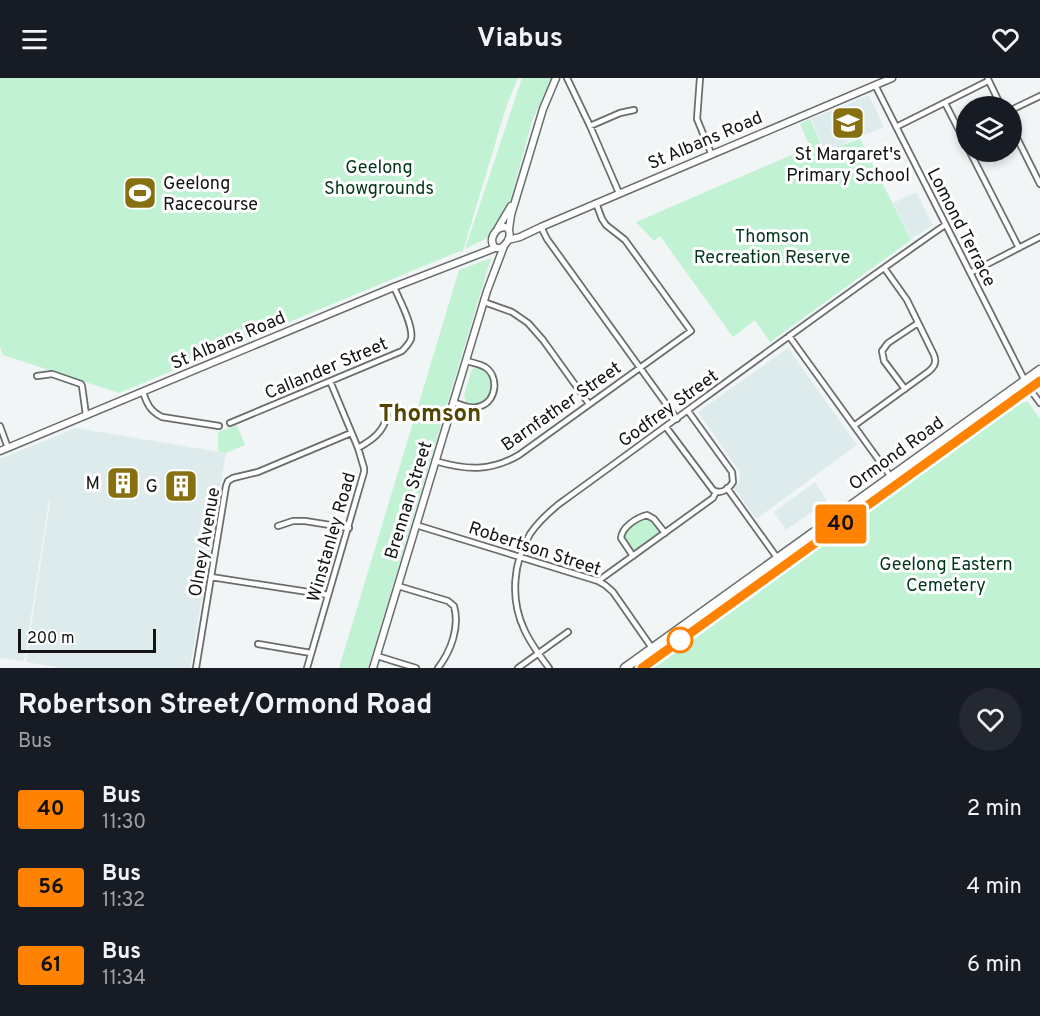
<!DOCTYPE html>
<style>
body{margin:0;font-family:Overpass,sans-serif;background:#242831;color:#f1f3f6;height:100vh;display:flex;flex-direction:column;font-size:22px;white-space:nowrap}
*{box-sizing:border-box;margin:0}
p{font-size:20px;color:#9ea1a6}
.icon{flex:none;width:33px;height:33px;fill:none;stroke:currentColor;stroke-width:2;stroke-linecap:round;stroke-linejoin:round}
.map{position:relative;height:590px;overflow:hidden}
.panel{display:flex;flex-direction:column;background:#171b24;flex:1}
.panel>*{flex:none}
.badge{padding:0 12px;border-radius:4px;font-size:21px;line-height:39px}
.buttons{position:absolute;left:956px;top:18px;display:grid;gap:12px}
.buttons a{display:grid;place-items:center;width:66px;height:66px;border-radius:50%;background:#171b24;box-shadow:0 3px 9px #0003;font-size:30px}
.scale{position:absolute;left:18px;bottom:15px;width:138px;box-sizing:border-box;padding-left:6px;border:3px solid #131515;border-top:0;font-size:16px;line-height:21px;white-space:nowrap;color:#131515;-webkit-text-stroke:4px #fff;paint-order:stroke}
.map>.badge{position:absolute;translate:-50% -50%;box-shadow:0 0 0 3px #fff}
.round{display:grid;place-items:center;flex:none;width:63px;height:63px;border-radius:32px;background:#242831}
.head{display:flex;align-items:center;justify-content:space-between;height:102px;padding:0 18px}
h1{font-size:28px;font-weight:700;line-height:45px}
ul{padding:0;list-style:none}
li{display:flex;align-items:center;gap:18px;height:78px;padding:0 18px}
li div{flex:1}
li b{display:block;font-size:22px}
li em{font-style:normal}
li .badge{min-width:66px;font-weight:700;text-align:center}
header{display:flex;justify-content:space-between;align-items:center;height:78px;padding:0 18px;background:#171b24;font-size:27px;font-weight:700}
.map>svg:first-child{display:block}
.built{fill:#deebec}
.green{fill:#c1f2d3}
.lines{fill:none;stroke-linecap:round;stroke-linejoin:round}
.street-casing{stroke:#6a6d6e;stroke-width:8}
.secondary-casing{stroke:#6a6d6e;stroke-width:9}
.highway-casing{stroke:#6a6d6e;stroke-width:11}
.street{stroke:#fff;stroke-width:4.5}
.secondary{stroke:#fff;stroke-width:6}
.highway{stroke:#fff;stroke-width:8}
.line-casing{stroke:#fff;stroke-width:14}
.line{stroke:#ff8200;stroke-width:9}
.stop-dot{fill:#fff;stroke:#ff8200;stroke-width:3}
.labels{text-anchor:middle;stroke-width:6;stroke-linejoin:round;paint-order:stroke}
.street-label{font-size:18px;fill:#131515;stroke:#fff}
.poi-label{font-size:18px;fill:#131515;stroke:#fff;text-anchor:end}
.park-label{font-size:18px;fill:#01351d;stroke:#fff}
.district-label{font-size:24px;font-weight:bold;fill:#534400;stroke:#fff}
</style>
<header><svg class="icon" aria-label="menu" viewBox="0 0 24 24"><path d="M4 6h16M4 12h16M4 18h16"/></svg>Viabus<svg class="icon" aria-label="heart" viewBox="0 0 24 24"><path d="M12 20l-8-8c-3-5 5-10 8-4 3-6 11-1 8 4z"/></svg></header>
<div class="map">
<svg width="1040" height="590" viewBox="0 0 1040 590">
<rect width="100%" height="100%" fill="#f1f5f5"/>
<path class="built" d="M867,18H869L884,49L825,73L811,41Z
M916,114L933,147L911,161L893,125Z
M788,270L857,367L756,441L734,410L740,402V394L698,334Z
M76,350L226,375L190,590H62L26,584L50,423L49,422L24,583L0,580V381Z
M815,404L827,423L786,452L774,434Z"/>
<path class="green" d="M0,0H518L507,26L463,173L455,175L119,315L3,277L0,269Z
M522,0H552L532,43L510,124L489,159L465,171Z
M810,41L824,73L860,61L911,162L770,264L755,242L733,259L660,158L654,163L636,144L810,69L800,46Z
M491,180L368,590H339L459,192Z
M475,290C504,294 491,335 466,324L464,317L472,291Z
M1023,324H1028L1040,341V590H653Z
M237,347L245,367L226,375L218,373V354Z
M647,440H650L659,452V456L637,473L632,471L623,460C626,450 638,444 647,440Z"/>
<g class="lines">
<defs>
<path id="street" d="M567,0L590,48L619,115
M700,0L697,41L711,75
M988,1L1001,28
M875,7L1025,303
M945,25L966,66
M1011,32L1040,18
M590,48L620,35L634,32
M1011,48L1040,106
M896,49L988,3
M970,74L1019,170
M541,149L547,161L677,341
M970,195L1040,159
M484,224L512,234L528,245L543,262L589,326
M789,258L891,399
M37,298L52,296L81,306L82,308L86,337
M1029,310L1040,325
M905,311L884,283L882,273L888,265L918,245
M143,314C147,326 150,333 162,339L219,348
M453,324C462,327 472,332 481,328C497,322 499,298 485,289C480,286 473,285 467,283
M230,345L402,273C406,269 409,266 411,261C414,248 399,221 394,209
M855,347L928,294C934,289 937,285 934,277L907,222L885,191
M0,348L8,370
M666,349L713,412C721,417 729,411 733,404L732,394L688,333
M358,370C372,362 384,354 387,337
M435,383C466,392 490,394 519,377L691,253L625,162L606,147L602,141L596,125
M727,410L778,481
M416,447L598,503L605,507L613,514L652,570
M278,448L293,443H305L349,450
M633,478L621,460C622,449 636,440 647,437L654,441L665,455
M211,499L328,517
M598,503L713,420L716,414
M398,508L448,523L454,528C460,549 451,573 438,590
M258,566L311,575
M377,578L416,590
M196,590L226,408L228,403L233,400L258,394L351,355
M307,590L364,394V390L358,370L330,303
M518,590L568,554
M549,590C540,578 530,565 524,551C510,521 513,484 530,456C538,444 548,435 559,426C688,333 815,237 945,147"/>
<path id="secondary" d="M504,149L508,150C512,158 508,165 501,170H495C489,163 493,156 498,151Z
M498,150L511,128
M509,151L511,137L543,31L556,0
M508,162L520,159L541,149L892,0
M0,373L394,209L495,170
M373,590L487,213L504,168"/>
<path id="highway" d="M625,590L1040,292
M642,590L1040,303"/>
</defs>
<use href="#street" class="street-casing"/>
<use href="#secondary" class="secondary-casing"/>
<use href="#highway" class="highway-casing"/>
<use href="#street" class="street"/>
<use href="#secondary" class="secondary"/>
<use href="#highway" class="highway"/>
</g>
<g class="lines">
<defs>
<path id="line" d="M642,590L1040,303"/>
</defs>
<use href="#line" class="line-casing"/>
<use href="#line" class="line"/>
</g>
<defs>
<symbol id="school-square" viewBox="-11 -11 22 22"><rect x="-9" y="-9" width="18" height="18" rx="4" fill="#867010" stroke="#fff"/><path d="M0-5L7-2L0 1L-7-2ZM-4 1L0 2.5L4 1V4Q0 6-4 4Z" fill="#fff"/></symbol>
<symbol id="stadium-square" viewBox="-11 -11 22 22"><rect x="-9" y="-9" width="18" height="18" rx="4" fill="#867010" stroke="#fff"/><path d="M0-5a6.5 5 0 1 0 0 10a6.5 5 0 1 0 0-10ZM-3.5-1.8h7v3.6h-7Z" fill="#fff"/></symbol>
<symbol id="building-square" viewBox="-11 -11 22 22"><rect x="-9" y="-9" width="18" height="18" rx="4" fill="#867010" stroke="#fff"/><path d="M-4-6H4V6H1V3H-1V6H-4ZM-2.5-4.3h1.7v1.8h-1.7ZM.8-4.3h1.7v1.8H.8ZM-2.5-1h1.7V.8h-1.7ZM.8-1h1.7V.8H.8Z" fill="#fff"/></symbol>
</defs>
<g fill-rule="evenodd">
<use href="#school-square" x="829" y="26" width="38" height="38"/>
<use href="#stadium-square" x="121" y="96" width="38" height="38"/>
<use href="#building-square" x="104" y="386" width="38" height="38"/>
<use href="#building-square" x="162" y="389" width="38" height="38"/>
</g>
<circle class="stop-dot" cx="680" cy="562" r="12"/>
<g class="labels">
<g class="street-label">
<text transform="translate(705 62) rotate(-23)" y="6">St Albans Road</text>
<text transform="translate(962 149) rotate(63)" y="6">Lomond Terrace</text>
<text transform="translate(228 262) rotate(-23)" y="6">St Albans Road</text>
<text transform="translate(326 290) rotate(-23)" y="6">Callander Street</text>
<text transform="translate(561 328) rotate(-35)" y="6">Barnfather Street</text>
<text transform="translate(668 330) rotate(-36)" y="6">Godfrey Street</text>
<text transform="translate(896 375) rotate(-36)" y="6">Ormond Road</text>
<text transform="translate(408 422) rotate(-73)" y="6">Brennan Street</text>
<text transform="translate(331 459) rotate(-74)" y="6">Winstanley Road</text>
<text transform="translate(204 464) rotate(-80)" y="6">Olney Avenue</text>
<text transform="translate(535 470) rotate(18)" y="6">Robertson Street</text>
</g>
<g class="poi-label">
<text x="848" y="82" text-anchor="middle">St Margaret's<tspan x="848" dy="21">Primary School</tspan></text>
<text x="163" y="111" text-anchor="start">Geelong<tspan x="163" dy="21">Racecourse</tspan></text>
<text x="100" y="411">M</text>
<text x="158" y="414">G</text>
</g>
<g class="park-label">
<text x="379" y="95">Geelong<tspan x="379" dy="21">Showgrounds</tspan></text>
<text x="772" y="164">Thomson<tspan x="772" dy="21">Recreation Reserve</tspan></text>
<text x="946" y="492">Geelong Eastern<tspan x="946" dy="21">Cemetery</tspan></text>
</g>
<g class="district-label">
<text x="430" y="343">Thomson</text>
</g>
</g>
</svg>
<div class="buttons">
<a><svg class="icon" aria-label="layers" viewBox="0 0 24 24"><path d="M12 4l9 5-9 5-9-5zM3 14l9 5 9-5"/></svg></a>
</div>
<div class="scale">200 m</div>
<b class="badge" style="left:841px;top:446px;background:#ff8200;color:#111">40</b>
</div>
<section class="panel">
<div class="head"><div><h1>Robertson Street/Ormond Road</h1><p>Bus</p></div><a class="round"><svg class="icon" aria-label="heart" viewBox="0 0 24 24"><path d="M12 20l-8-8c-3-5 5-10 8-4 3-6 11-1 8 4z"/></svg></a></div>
<ul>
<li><span class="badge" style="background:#ff8200;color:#111">40</span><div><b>Bus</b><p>11:30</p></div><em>2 min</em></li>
<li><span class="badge" style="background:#ff8200;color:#111">56</span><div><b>Bus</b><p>11:32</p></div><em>4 min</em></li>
<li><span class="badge" style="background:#ff8200;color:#111">61</span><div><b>Bus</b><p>11:34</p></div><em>6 min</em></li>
</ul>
</section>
